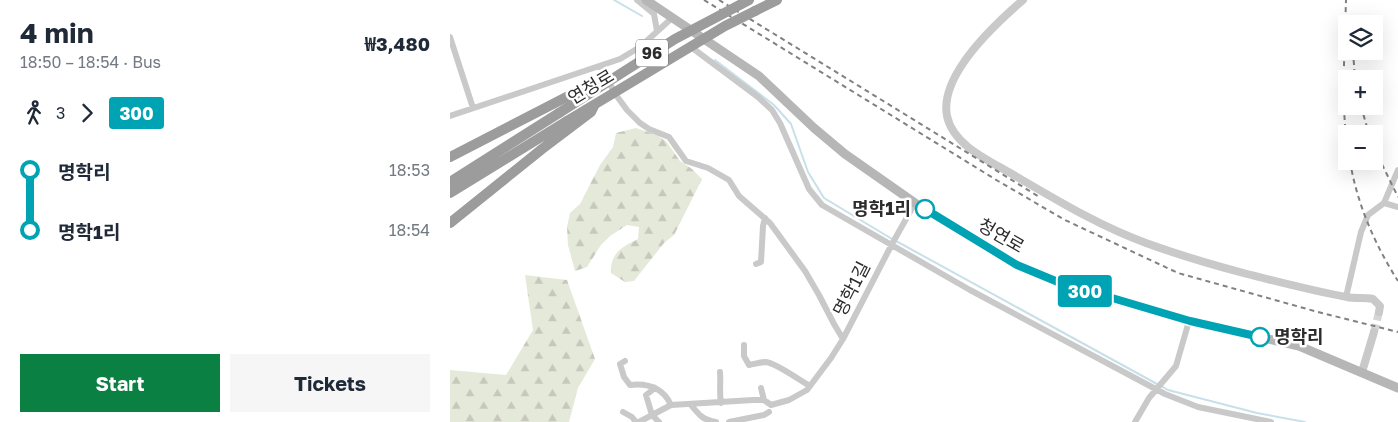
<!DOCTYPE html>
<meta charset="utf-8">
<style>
body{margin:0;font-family:"Golos Text","Noto Sans KR",sans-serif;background:#f6f6f7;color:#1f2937;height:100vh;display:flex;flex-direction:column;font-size:19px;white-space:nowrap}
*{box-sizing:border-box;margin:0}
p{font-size:16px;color:#747a83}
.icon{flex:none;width:28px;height:28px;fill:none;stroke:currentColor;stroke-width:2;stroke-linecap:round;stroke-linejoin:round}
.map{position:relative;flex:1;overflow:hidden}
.side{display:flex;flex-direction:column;background:#fff;width:450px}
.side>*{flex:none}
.badge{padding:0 10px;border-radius:4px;font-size:18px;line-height:32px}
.fabs{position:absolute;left:888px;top:15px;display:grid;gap:10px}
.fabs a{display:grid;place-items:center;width:45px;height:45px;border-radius:0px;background:#fff;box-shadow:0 5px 20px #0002;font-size:25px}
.map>.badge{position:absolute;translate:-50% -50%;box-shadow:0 0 0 2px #fff}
.legs{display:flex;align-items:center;gap:8px;height:55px;padding:0 20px;font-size:16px}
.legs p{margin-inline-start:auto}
.summary{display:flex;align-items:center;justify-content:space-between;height:85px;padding:0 20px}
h1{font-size:28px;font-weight:700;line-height:38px}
.cta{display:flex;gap:10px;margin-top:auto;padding:10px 20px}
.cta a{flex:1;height:58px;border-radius:0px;background:#0b8043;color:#fff;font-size:20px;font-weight:700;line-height:58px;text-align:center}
.cta a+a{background:#f6f6f7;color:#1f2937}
ul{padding:0 20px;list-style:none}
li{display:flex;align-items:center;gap:18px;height:60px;font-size:19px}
li i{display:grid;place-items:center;width:8px;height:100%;margin:0 6px;background:currentColor}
li i::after{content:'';width:12px;height:12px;margin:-6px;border:4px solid;border-radius:50%;background:#fff}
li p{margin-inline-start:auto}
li:first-child i{background:linear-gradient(#0000 50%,currentColor 0)}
li:last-child i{background:linear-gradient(currentColor 50%,#0000 0)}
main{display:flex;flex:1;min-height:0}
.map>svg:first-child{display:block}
.forest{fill:url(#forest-firs)}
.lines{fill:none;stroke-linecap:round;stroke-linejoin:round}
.stream{stroke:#c7e0e9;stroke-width:2}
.tertiary-tunnel{stroke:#d5d5d5;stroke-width:8;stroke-dasharray:8 4;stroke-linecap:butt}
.minor{stroke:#c9c9c9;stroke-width:6}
.tertiary{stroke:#c9c9c9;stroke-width:8}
.secondary{stroke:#b6b6b6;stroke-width:9}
.trunk{stroke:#9c9c9c;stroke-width:10}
.rail{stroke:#818181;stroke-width:2;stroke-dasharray:5 4;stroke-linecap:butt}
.trunk-bridge{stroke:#9c9c9c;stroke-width:10}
.line-1-casing{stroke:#fff;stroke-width:11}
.line-1{stroke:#00a3b4;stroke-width:8}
.stop-1-dot{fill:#fff;stroke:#00a3b4;stroke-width:2.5}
.labels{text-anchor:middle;stroke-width:5;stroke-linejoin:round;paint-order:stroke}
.shield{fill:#fff;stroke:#6b6b6b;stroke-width:1}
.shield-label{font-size:16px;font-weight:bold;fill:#2c2c2c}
.street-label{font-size:18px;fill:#2c2c2c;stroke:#fff}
.stop-label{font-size:18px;font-weight:bold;fill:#2c2c2c;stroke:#fff;text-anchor:end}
</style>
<main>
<section class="side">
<div class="summary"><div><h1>4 min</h1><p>18:50 – 18:54 · Bus</p></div><b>₩3,480</b></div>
<div class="legs"><svg class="icon" aria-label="walk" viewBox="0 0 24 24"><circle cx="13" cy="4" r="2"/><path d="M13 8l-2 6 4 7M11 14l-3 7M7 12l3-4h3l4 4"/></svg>3<svg class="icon" aria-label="forward" viewBox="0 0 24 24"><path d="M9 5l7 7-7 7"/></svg><b class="badge" style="background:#00a3b4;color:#fff">300</b></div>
<ul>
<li><i style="color:#00a3b4"></i><b>명학리</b><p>18:53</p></li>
<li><i style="color:#00a3b4"></i><b>명학1리</b><p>18:54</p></li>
</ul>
<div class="cta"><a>Start</a><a>Tickets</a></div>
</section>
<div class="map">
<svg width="948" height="422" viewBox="0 0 948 422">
<defs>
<pattern id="forest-firs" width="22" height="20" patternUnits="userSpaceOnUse" patternTransform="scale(1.25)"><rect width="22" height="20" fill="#e5e9da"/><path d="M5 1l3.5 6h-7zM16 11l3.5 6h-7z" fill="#c5c8bb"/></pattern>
</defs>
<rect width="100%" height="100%" fill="#fff"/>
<path class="forest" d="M186,128L207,135L216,141L230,161L242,169L252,179L224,235L214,243L184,281L175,282L161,273C160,253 172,247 188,239L189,227L177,225L160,236L151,245L137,267L125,271L118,245L117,227L120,213L130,204L150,165L163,147L166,133Z
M75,275L117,280L145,359L128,388L119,422H0V370L56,375L83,330Z"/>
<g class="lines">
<path class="stream" d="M164,0L192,16
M265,60L324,105L341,124L358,172L374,198L442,239
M446,241L707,384
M711,386L718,390L807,413L855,422"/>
<path class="tertiary-tunnel" d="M924,332L929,312"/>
<path class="minor" d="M187,0L204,14L207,31
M0,37L23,108
M241,47L308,97L322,110L330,123L359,189L372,205L520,290L715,394L748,407L821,422
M150,66L166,95L177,110L190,123L199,129L219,137L236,161L258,168L279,180L289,196L320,223L355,271L369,295L384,324L393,339
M0,116L170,59L190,47L222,18
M948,170L934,203L948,207
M306,264L311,262L313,226L315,218
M896,297L911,232L918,215L934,203
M294,345V356L299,365C305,364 311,362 316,362C326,363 349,380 360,386
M175,361L170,364L174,377L180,385C199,383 213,388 221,405
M270,372C271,383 269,392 271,403
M205,388L196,395L202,415L209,422
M311,388L314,400
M241,405C249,415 253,420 266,422
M173,412L182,417L186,422
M189,422L221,405L303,400H314L321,405L339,400L357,390L381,358L393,339L442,244L465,203
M279,422L314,415L319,412
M685,422L699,398L726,366L739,321"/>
<path class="tertiary" d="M573,0C545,24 489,75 497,116C503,145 538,160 562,174C605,199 649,226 696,243C729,255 763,265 797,274C830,282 863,291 897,297C905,299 914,297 923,299L930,306L929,312
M912,372L924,332"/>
<path class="secondary" d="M196,0L309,76L364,128L395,154L465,203L567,265L627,289L739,321L849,346L948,388"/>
<path class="trunk" d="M305,11L327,0
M0,157L134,88H147
M0,182L109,113
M0,193L117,121
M0,223L92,149L141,112L144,106"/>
<path class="rail" d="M254,0L548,181L615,220L728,273L868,312L948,332
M269,0L591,198
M903,51L905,79
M911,106L919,134
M896,138L893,97L896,0
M924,148L948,197
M900,161C907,204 925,245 948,281"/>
<path class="trunk-bridge" d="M109,113L225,39L299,0
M117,121L275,26L305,11"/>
</g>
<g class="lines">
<defs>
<path id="line-1" d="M475,209L567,265L608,282L740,321L810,337"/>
</defs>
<use href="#line-1" class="line-1-casing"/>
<use href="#line-1" class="line-1"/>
</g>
<g class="stop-1-dot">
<circle cx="475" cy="209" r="9"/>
<circle cx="810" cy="337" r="9"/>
</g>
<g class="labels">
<rect class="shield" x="186" y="39.5" width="32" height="27" rx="4"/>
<g class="shield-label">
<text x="202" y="59">96</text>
</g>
<g class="street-label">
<text transform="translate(141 87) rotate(-31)" y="6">연청로</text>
<text transform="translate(551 236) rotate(30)" y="6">청연로</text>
<text transform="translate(402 289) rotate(-63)" y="6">명학1길</text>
</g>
<g class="stop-label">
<text x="461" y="215">명학1리</text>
<text x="824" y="343" text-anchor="start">명학리</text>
</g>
</g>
</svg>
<div class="fabs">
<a><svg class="icon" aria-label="layers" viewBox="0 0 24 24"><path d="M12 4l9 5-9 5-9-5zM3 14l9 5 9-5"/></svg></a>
<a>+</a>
<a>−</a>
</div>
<b class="badge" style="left:635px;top:291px;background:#00a3b4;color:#fff">300</b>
</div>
</main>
